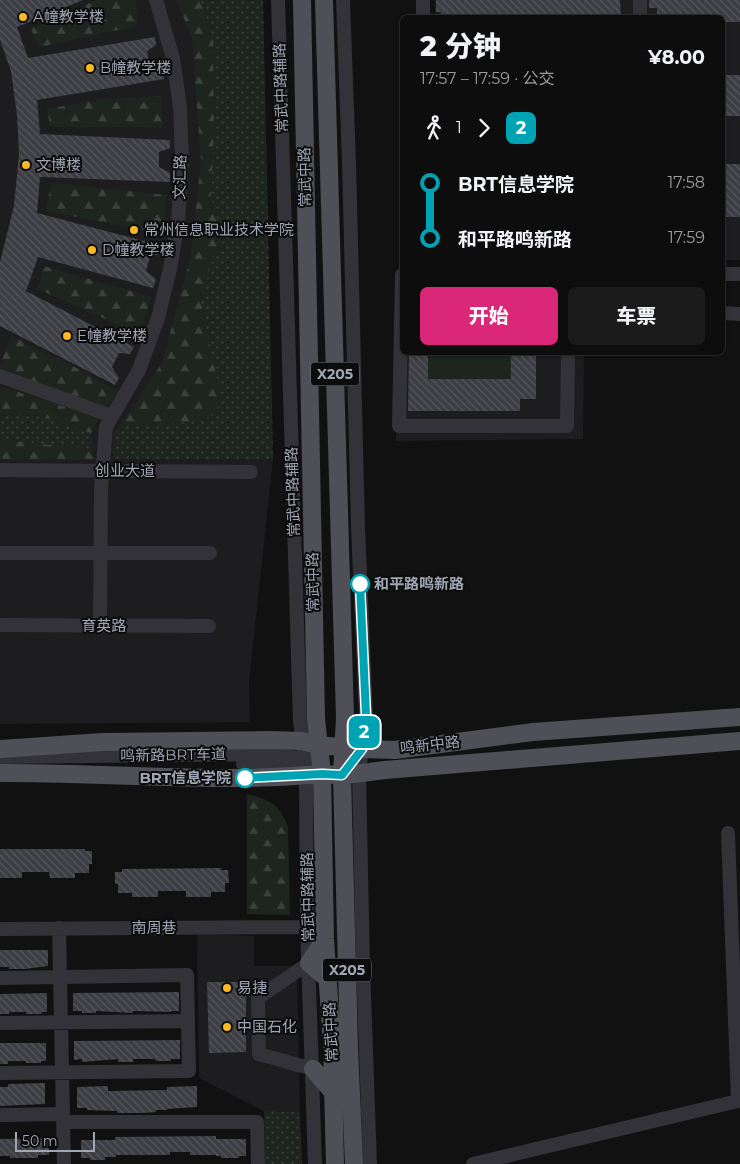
<!DOCTYPE html>
<html lang="zh">
<meta charset="utf-8">
<style>
body{margin:0;font-family:Montserrat,"Noto Sans SC",sans-serif;background:#1b1b1c;color:#f1f3f6;height:100vh;display:flex;flex-direction:column;font-size:19px;white-space:nowrap}
*{box-sizing:border-box;margin:0}
p{font-size:16px;color:#9a9c9e}
.icon{flex:none;width:28px;height:28px;fill:none;stroke:currentColor;stroke-width:2;stroke-linecap:round;stroke-linejoin:round}
.map{position:relative;flex:1;overflow:hidden}
.side{position:absolute;left:400px;top:15px;width:325px;height:340px;display:flex;flex-direction:column;background:#0d0d0e;border-radius:8px;box-shadow:0 1px 4px #0004,0 0 0 1px #2d2d2e}
.side>*{flex:none}
.badge{padding:0 10px;border-radius:8px;font-size:18px;line-height:32px}
.scale{position:absolute;left:15px;bottom:12px;width:80px;box-sizing:border-box;padding-left:5px;border:2px solid #a1a6b4;border-top:0;font-size:14px;line-height:18px;white-space:nowrap;color:#a1a6b4;-webkit-text-stroke:4px #0c0c0d;paint-order:stroke}
.map>.badge{position:absolute;translate:-50% -50%;box-shadow:0 0 0 2px #fff}
.legs{display:flex;align-items:center;gap:8px;height:55px;padding:0 20px;font-size:16px}
.legs p{margin-inline-start:auto}
.head{display:flex;align-items:center;justify-content:space-between;height:85px;padding:0 20px}
h1{font-size:28px;font-weight:800;line-height:38px}
.button{display:flex;gap:10px;margin-top:auto;padding:10px 20px}
.button a{flex:1;height:58px;border-radius:8px;background:#db2777;color:#fff;font-size:20px;font-weight:800;line-height:58px;text-align:center}
.button a+a{background:#1b1b1c;color:#f1f3f6}
ul{padding:0 20px;list-style:none}
li{display:flex;align-items:center;gap:18px;height:55px;font-size:19px}
li i{display:grid;place-items:center;width:8px;height:100%;margin:0 6px;background:currentColor}
li i::after{content:'';width:12px;height:12px;margin:-6px;border:4px solid;border-radius:50%;background:#0d0d0e}
li p{margin-inline-start:auto}
li:first-child i{background:linear-gradient(#0000 50%,currentColor 0)}
li:last-child i{background:linear-gradient(currentColor 50%,#0000 0)}
.map>svg:first-child{display:block}
.built{fill:#1d1d1f}
.grass{fill:url(#grass-dots)}
.forest{fill:url(#forest-firs)}
.garden{fill:#1d251e}
.building{fill:url(#building-back-hatch)}
.lines{fill:none;stroke-linecap:round;stroke-linejoin:round}
.minor{stroke:#323238;stroke-width:14}
.major{stroke:#4e4f57;stroke-width:18}
.line-1-casing{stroke:#fff;stroke-width:11}
.line-1{stroke:#00a3b4;stroke-width:8}
.poi-dot{fill:#fab922;stroke:#0c0c0d;stroke-width:2}
.stop-1-dot{fill:#fff;stroke:#00a3b4;stroke-width:2.5}
.labels{text-anchor:middle;stroke-width:4;stroke-linejoin:round;paint-order:stroke}
.shield{fill:#0c0c0d;stroke:#747882;stroke-width:1}
.shield-label{font-size:14px;font-weight:bold;fill:#a1a6b4}
.poi-label{font-size:15px;fill:#a1a6b4;stroke:#0c0c0d;text-anchor:start}
.street-label{font-size:15px;fill:#a1a6b4;stroke:#0c0c0d}
.stop-label{font-size:15px;font-weight:bold;fill:#a1a6b4;stroke:#0c0c0d;text-anchor:start}
</style>
<div class="map">
<svg width="740" height="1164" viewBox="0 0 740 1164">
<defs>
<pattern id="grass-dots" width="8" height="8" patternUnits="userSpaceOnUse" patternTransform="scale(1.25)"><rect width="8" height="8" fill="#1d251e"/><path d="M2 2h.1M6 6h.1" fill="none" stroke="#3b423c" stroke-width="1.8" stroke-linecap="round"/></pattern>
<pattern id="forest-firs" width="22" height="20" patternUnits="userSpaceOnUse" patternTransform="scale(1.25)"><rect width="22" height="20" fill="#1d251e"/><path d="M5 1l3.5 6h-7zM16 11l3.5 6h-7z" fill="#3b423c"/></pattern>
<pattern id="building-back-hatch" width="6" height="6" patternUnits="userSpaceOnUse" patternTransform="scale(1.25)"><rect width="6" height="6" fill="#3d3e43"/><path d="M-1 5l2 2M0 0l6 6M5-1l2 2" fill="none" stroke="#56575c"/></pattern>
</defs>
<rect width="100%" height="100%" fill="#111112"/>
<path class="built" d="M0,0H263L273,459L249,682L250,722L0,724Z
M435,0H740V260H723L722,18L435,17Z
M395,284H402V352L584,353L583,439L396,441Z
M197,934L254,936V966H297L300,1112L264,1111L199,1078Z"/>
<path class="grass" d="M201,0H263L273,459H113L114,433L120,426L200,421L214,367L201,301L211,264L221,247L223,238L211,198L214,125L213,37Z
M0,414L41,416L91,433L92,449L0,440Z
M264,1111L300,1112L302,1164H265Z"/>
<path class="forest" d="M96,0H136L137,26L39,47L31,29Z
M176,0H201L213,37L214,125L211,198L223,238L221,247L211,264L201,301L220,394L216,414L200,421L120,426L162,363L191,255L201,160L192,37Z
M161,96L163,127H50L47,109L102,99Z
M51,183L166,195L164,234L46,211Z
M44,266L152,297L139,334L38,289Z
M11,336L71,365L119,392L107,407L0,370V365Z
M0,386L99,418L91,433L41,416L0,414Z
M0,440L92,449L95,460H0Z
M247,794C269,799 280,805 288,827L290,915L247,914Z"/>
<path class="garden" d="M428,353H511V379H428Z"/>
<path class="building" d="M0,0H83L17,27L28,58L155,37L156,45L147,51L150,66L162,70L164,79L37,100L40,134L170,140V148L159,152V167L170,173V182L40,177L37,213L163,246L161,254L150,256L146,271L156,279L153,288L38,257L26,291L134,347L130,354L119,353L112,367L119,378L115,385L0,326V262L14,206L19,154L17,115L11,71L0,40Z
M436,0H620L621,18H441V12H436Z
M649,0H740V22H722V18H657V8H649Z
M722,75H740V116H722Z
M722,164H740V217H722Z
M409,352H428V379H511V352H536V399H520V411H408Z
M0,849H85V851H92V864H89V873H75V878H50L49,872H22V878H0Z
M221,868V870H228L229,883H225V892H211V897H186V891H158V897H132V893H118V884H115V872H122V869Z
M0,950H48V966L25,969H9V967H0Z
M207,982H246V1052L209,1053Z
M179,992V1011H171V1012L133,1011V1013L96,1011V1013H82V1011H73V993Z
M47,993V1012H42V1014H26V1012H9V1014H0V994Z
M180,1040V1059H171V1061H156L155,1059H133V1062H118V1059L82,1062V1059L74,1060V1041Z
M0,1043H46V1061H41V1063H26V1061H8V1064H0Z
M45,1083V1104L0,1106V1087H8V1084Z
M108,1086V1091L167,1090V1087L197,1086V1107L167,1109V1110H156V1112L143,1113H117V1111L87,1110V1108H77V1087Z
M216,1136V1139H246V1156H239V1158H221V1156H216V1155H190V1152H170V1155H116V1157H105V1160H90V1158H81V1140H115V1137Z
M49,1138V1155H38V1158H10V1156H0V1139Z"/>
<g class="lines">
<path class="minor" d="M278,0L300,721L307,776L306,786L307,927L315,1164
M343,0L349,162L358,528L366,715L359,773L363,966L370,1164
M640,0V18
M423,18V0
M722,274H740
M402,275L399,426H567L568,352
M722,313L740,314
M0,376L112,416
M0,470L251,472
M0,553H210
M0,625L209,626
M100,626L101,488L106,427L139,370L158,318L170,269L178,221L182,160L180,107L173,58L156,0
M0,757L270,754L305,759L311,762
M243,764L294,766
M59,928L64,1164
M0,929L307,927
M309,963L258,998L259,1054L313,1069
M0,978L187,975L189,1071L0,1073
M0,1023L188,1021
M0,1115L63,1114
M63,1122H257L258,1164
M473,1164L738,1101L728,833"/>
<path class="major" d="M302,0L316,719L322,774L325,939L332,1045L335,1164
M324,0L345,717L342,775L349,1047L354,1164
M0,749L103,742L269,740L302,741L318,745L362,749L395,750L533,732L740,717
M0,773C107,772 214,784 320,774C328,774 335,775 343,775C357,774 371,772 385,770L740,741
M325,939L309,963L328,979
M313,1069L333,1092"/>
</g>
<g class="lines">
<defs>
<path id="line-1" d="M245,778L322,774L342,775L362,749L366,715L360,584"/>
</defs>
<use href="#line-1" class="line-1-casing"/>
<use href="#line-1" class="line-1"/>
</g>
<g class="poi-dot">
<circle cx="23" cy="17" r="5"/>
<circle cx="90" cy="68" r="5"/>
<circle cx="26" cy="165" r="5"/>
<circle cx="134" cy="230" r="5"/>
<circle cx="92" cy="250" r="5"/>
<circle cx="67" cy="336" r="5"/>
<circle cx="227" cy="988" r="5"/>
<circle cx="227" cy="1027" r="5"/>
</g>
<g class="stop-1-dot">
<circle cx="360" cy="584" r="9"/>
<circle cx="245" cy="778" r="9"/>
</g>
<g class="labels">
<g class="shield">
<rect x="311" y="362.5" width="48" height="23" rx="4"/>
<rect x="323" y="958.5" width="48" height="23" rx="4"/>
</g>
<g class="shield-label">
<text x="335" y="379">X205</text>
<text x="347" y="975">X205</text>
</g>
<g class="poi-label">
<text x="33" y="22">A幢教学楼</text>
<text x="100" y="73">B幢教学楼</text>
<text x="36" y="170">文博楼</text>
<text x="144" y="235">常州信息职业技术学院</text>
<text x="102" y="255">D幢教学楼</text>
<text x="77" y="341">E幢教学楼</text>
<text x="237" y="993">易捷</text>
<text x="237" y="1032">中国石化</text>
</g>
<g class="street-label">
<text transform="translate(281 88) rotate(-92)" y="5">常武中路辅路</text>
<text transform="translate(180 177) rotate(-88)" y="5">文汇路</text>
<text transform="translate(305 177) rotate(-91)" y="5">常武中路</text>
<text x="125" y="476">创业大道</text>
<text transform="translate(293 492) rotate(-92)" y="5">常武中路辅路</text>
<text transform="translate(313 582) rotate(-91)" y="5">常武中路</text>
<text x="104" y="631">育英路</text>
<text transform="translate(430 745) rotate(-7)" y="5">鸣新中路</text>
<text transform="translate(173 755) rotate(-1)" y="5">鸣新路BRT车道</text>
<text transform="translate(308 897) rotate(-91)" y="5">常武中路辅路</text>
<text x="154" y="933">南周巷</text>
<text transform="translate(331 1032) rotate(-93)" y="5">常武中路</text>
</g>
<g class="stop-label">
<text x="374" y="589">和平路鸣新路</text>
<text x="231" y="783" text-anchor="end">BRT信息学院</text>
</g>
</g>
</svg>
<div class="scale">50 m</div>
<b class="badge" style="left:364px;top:732px;background:#00a3b4;color:#fff">2</b>
<section class="side">
<div class="head"><div><h1>2 分钟</h1><p>17:57 – 17:59 · 公交</p></div><b>¥8.00</b></div>
<div class="legs"><svg class="icon" aria-label="walk" viewBox="0 0 24 24"><circle cx="13" cy="4" r="2"/><path d="M13 8l-2 6 4 7M11 14l-3 7M7 12l3-4h3l4 4"/></svg>1<svg class="icon" aria-label="forward" viewBox="0 0 24 24"><path d="M9 5l7 7-7 7"/></svg><b class="badge" style="background:#00a3b4;color:#fff">2</b></div>
<ul>
<li><i style="color:#00a3b4"></i><b>BRT信息学院</b><p>17:58</p></li>
<li><i style="color:#00a3b4"></i><b>和平路鸣新路</b><p>17:59</p></li>
</ul>
<div class="button"><a>开始</a><a>车票</a></div>
</section>
</div>
